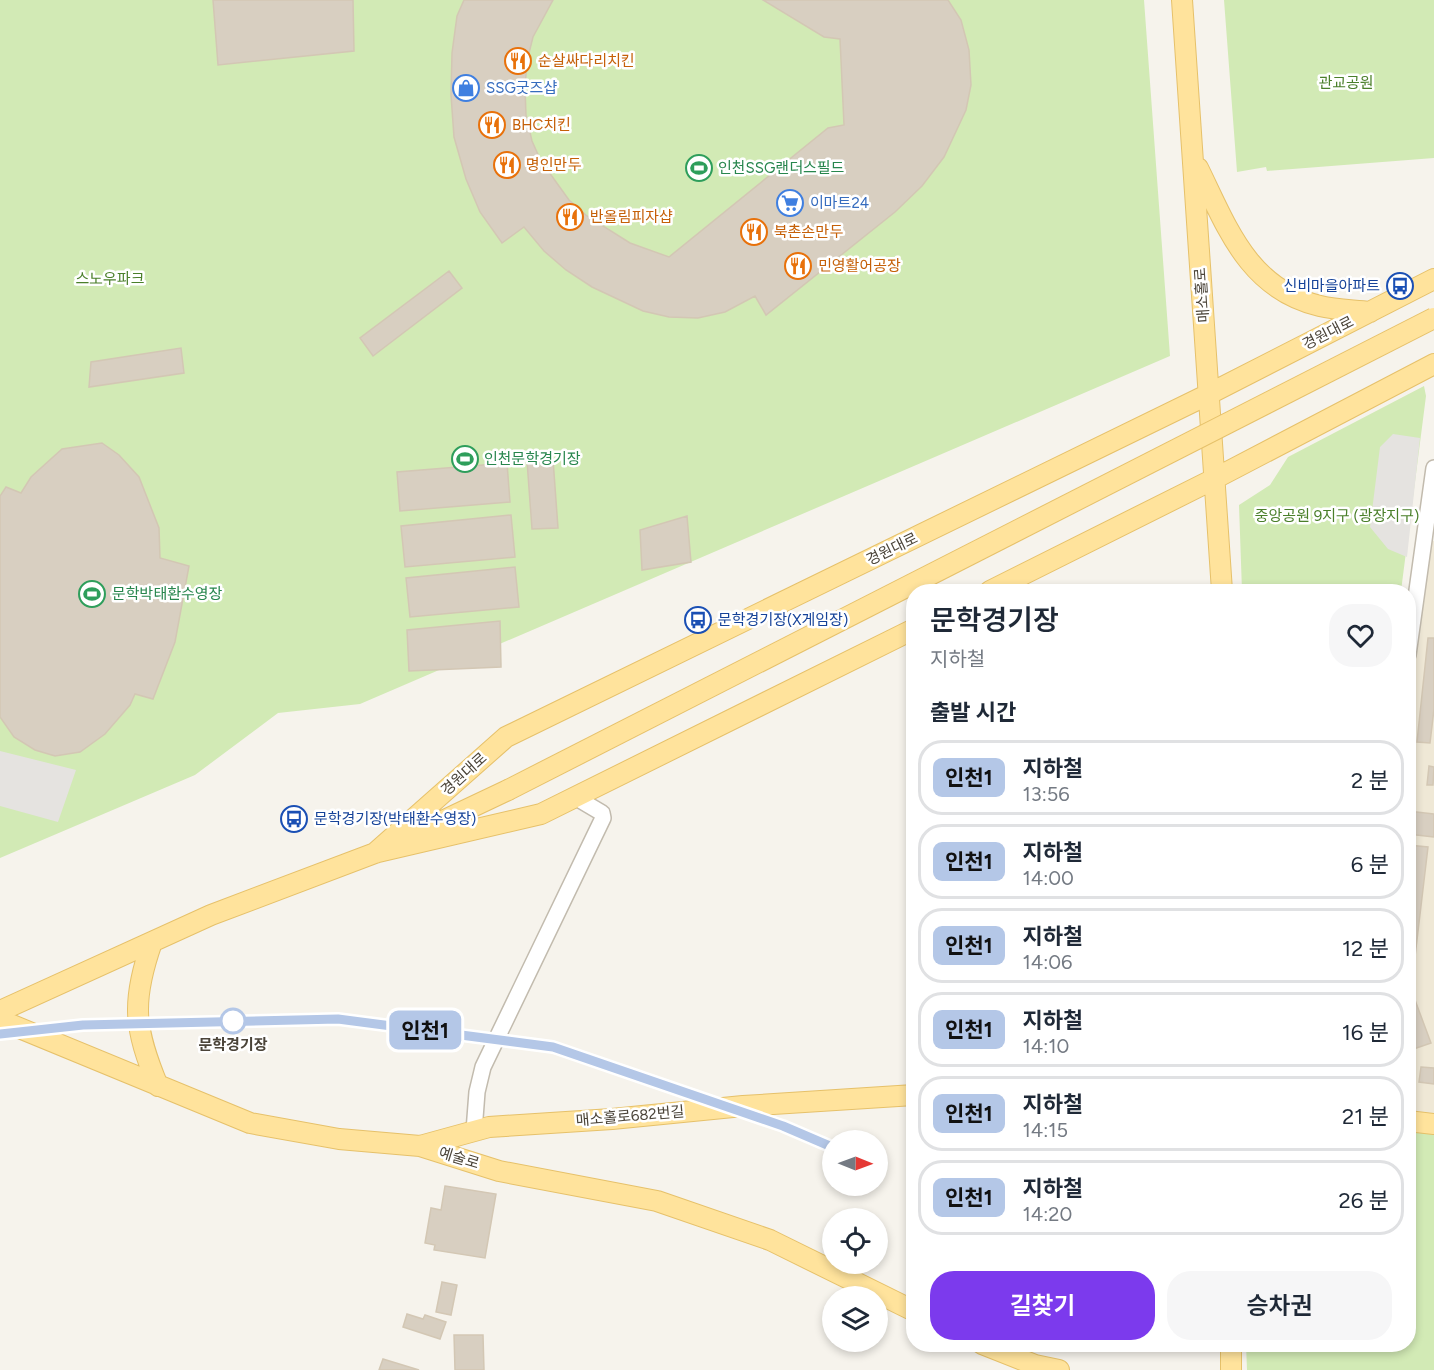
<!DOCTYPE html>
<html lang="ko">
<meta charset="utf-8">
<style>
body{margin:0;font-family:Figtree,"Noto Sans KR",sans-serif;background:#f6f6f7;color:#1f2937;height:100vh;display:flex;flex-direction:column;font-size:22px;white-space:nowrap}
*{box-sizing:border-box;margin:0}
p{font-size:20px;color:#747a83}
.icon{flex:none;width:33px;height:33px;fill:none;stroke:currentColor;stroke-width:2;stroke-linecap:round;stroke-linejoin:round}
.map{position:relative;flex:1;overflow:hidden}
.panel{position:absolute;left:906px;top:584px;width:510px;height:768px;display:flex;flex-direction:column;background:#fff;border-radius:24px;box-shadow:0 3px 9px #0003}
.panel>*{flex:none}
.badge{padding:0 12px;border-radius:9px;font-size:21px;line-height:39px}
.needle{width:39px;rotate:91deg}
.buttons{position:absolute;left:822px;top:1130px;display:grid;gap:12px}
.buttons a{display:grid;place-items:center;width:66px;height:66px;border-radius:50%;background:#fff;box-shadow:0 3px 9px #0003;font-size:30px}
.map>.badge{position:absolute;translate:-50% -50%;box-shadow:0 0 0 3px #fff}
h2{padding:0 24px;font-size:22px;line-height:54px}
.round{display:grid;place-items:center;flex:none;width:63px;height:63px;border-radius:24px;background:#f6f6f7}
.overview{display:flex;align-items:center;justify-content:space-between;height:102px;padding:0 24px}
h1{font-size:28px;font-weight:600;line-height:45px}
.button{display:flex;gap:12px;margin-top:auto;padding:12px 24px}
.button a{flex:1;height:69px;border-radius:24px;background:#7c3aed;color:#fff;font-size:24px;font-weight:600;line-height:69px;text-align:center}
.button a+a{background:#f6f6f7;color:#1f2937}
ul{padding:0;list-style:none}
li{display:flex;align-items:center;gap:18px;height:75px;margin:0 12px 9px;padding:0 12px;border:3px solid #e0e1e3;border-radius:24px}
li div{flex:1}
li b{display:block;font-size:22px}
li em{font-style:normal}
li .badge{min-width:66px;font-weight:700;text-align:center}
.map>svg:first-child{display:block}
.education{fill:#efe8d6}
.green{fill:#d2eab5}
.parking{fill:#e5e3e0}
.building{fill:#d8cfc1;stroke:#d3c7b4;stroke-width:1.5}
.lines{fill:none;stroke-linecap:round;stroke-linejoin:round}
.minor-casing{stroke:#c2bbae;stroke-width:18}
.major-casing{stroke:#e6c16a;stroke-width:22}
.minor{stroke:#fff;stroke-width:15}
.major{stroke:#ffe39c;stroke-width:20}
.major-bridge-casing{stroke:#e6c16a;stroke-width:22;stroke-linecap:butt}
.major-bridge{stroke:#ffe39c;stroke-width:20}
.line-casing{stroke:#fff;stroke-width:14}
.line{stroke:#b4c7e7;stroke-width:9}
.stop-dot{fill:#fff;stroke:#b4c7e7;stroke-width:3}
.labels{text-anchor:middle;stroke-width:5;stroke-linejoin:round;paint-order:stroke}
.food-label{font-size:15px;fill:#c56008;stroke:#fff;text-anchor:start}
.park-label{font-size:15px;fill:#4a7f2a;stroke:#fff}
.shop-label{font-size:15px;fill:#366cbe;stroke:#fff;text-anchor:start}
.leisure-label{font-size:15px;fill:#27864d;stroke:#fff;text-anchor:start}
.transit-label{font-size:15px;fill:#164399;stroke:#fff;text-anchor:start}
.street-label{font-size:15px;fill:#4b4439;stroke:#fff}
.stop-label{font-size:15px;font-weight:bold;fill:#4b4439;stroke:#fff}
</style>
<div class="map">
<svg width="1434" height="1370" viewBox="0 0 1434 1370">
<rect width="100%" height="100%" fill="#f6f3ec"/>
<path class="education" d="M1425,540L1434,541V1124L1409,1119L1408,655Z"/>
<path class="green" d="M0,0H1144L1170,356L360,704L278,713L195,775L0,858Z
M1224,0H1434V158L1267,171L1266,167L1237,172Z
M1424,386L1426,396L1401,591H1242L1239,505L1270,485L1288,457Z
M1409,1121L1434,1124V1370H1247L1246,1344H1408Z"/>
<path class="parking" d="M1393,434L1420,438L1407,557L1388,549L1370,527L1380,447Z
M0,751L76,770L58,822L0,806Z"/>
<path class="building" d="M213,0H353L354,51L218,65Z
M464,0H553L533,37L527,61L525,88L526,115L532,141L541,161L569,200L587,216L630,243L669,257L828,128L844,125L840,39L824,37L763,0H948L961,20L969,50L971,85L966,110L944,157L922,186L895,212L766,315L755,296L725,312L698,318L669,317L643,311L592,287L566,270L544,251L524,227L502,243L480,212L466,179L454,137L451,95L452,53L457,16Z
M449,271L462,288L373,356L360,338Z
M181,348L184,373L89,387L91,362Z
M102,443L119,455L139,477L159,528L160,558L189,566L175,642L153,699L135,694L130,705L105,734L80,752L55,756L35,750L14,737L0,717V496L6,487L21,493L31,477L62,449Z
M553,459L558,528L532,529L527,461Z
M507,463L510,502L400,511L397,472Z
M511,515L515,557L405,567L401,526Z
M687,516L691,562L642,570L640,530Z
M515,567L519,607L410,617L406,578Z
M500,621L501,667L409,671L407,630Z
M1428,638H1434V709L1430,743L1417,742Z
M1429,766L1434,767L1433,785H1427Z
M1408,811L1434,814V837L1408,834Z
M1408,845L1428,847L1414,965L1408,964Z
M1408,968H1414L1412,992L1431,1043L1408,1051Z
M1421,1067L1434,1068V1084L1419,1082Z
M445,1186L496,1194L485,1258L434,1250L435,1245L425,1243L431,1208L441,1210Z
M442,1282L457,1285L451,1315L436,1312Z
M407,1314L423,1319L425,1315L446,1322L440,1339L403,1327Z
M454,1335H483L484,1370H455Z
M383,1359L419,1370H379Z"/>
<g class="lines">
<defs>
<path id="minor" d="M1408,655L1434,468
M474,1131L477,1092L483,1067L603,818L602,813L575,797"/>
<path id="major" d="M1182,0L1222,591
M1198,168C1227,227 1248,289 1320,306C1336,310 1354,310 1370,312
M990,591L1214,479L1434,364
M378,852L541,814L914,629
M375,853L506,737L1209,394L1434,279
M152,942C131,1002 134,1028 158,1086
M0,1011L211,915L375,853L508,790
M0,1020L250,1123L339,1139L420,1146L499,1171L657,1201L770,1240L914,1311
M1408,1121L1434,1124
M420,1146L489,1127L612,1119L743,1106L914,1095
M982,1344L1035,1365L1059,1370
M1231,1370V1344"/>
</defs>
<use href="#minor" class="minor-casing"/>
<use href="#major" class="major-casing"/>
<use href="#minor" class="minor"/>
<use href="#major" class="major"/>
<defs>
<path id="major-bridge" d="M508,790L1434,318"/>
</defs>
<use href="#major-bridge" class="major-bridge-casing"/>
<use href="#major-bridge" class="major-bridge"/>
</g>
<g class="lines">
<defs>
<path id="line" d="M0,1034L83,1025L338,1019L553,1047L783,1126L832,1147"/>
</defs>
<use href="#line" class="line-casing"/>
<use href="#line" class="line"/>
</g>
<defs>
<symbol id="restaurant-ring" viewBox="-11 -11 22 22"><circle r="9.5" fill="#fff" stroke="#e8710a" stroke-width="1.5"/><path d="M-5-6h1v4h1v-4h1v4h1v-4h1v5L-1.5 .5V6h-2V.5L-5-1ZM5-6V6H3V1.5H1.5Q1.5-4 5-6Z" fill="#e8710a"/></symbol>
<symbol id="shop-ring" viewBox="-11 -11 22 22"><circle r="9.5" fill="#fff" stroke="#3f7fe0" stroke-width="1.5"/><path d="M-5-2.5h2.3a2.7 3.5 0 0 1 5.4 0H5L5.5 6h-11ZM-1.5-2.5h3a1.5 2.3 0 0 0-3 0Z" fill="#3f7fe0"/></symbol>
<symbol id="stadium-ring" viewBox="-11 -11 22 22"><circle r="9.5" fill="#fff" stroke="#2e9e5b" stroke-width="1.5"/><path d="M0-5a6.5 5 0 1 0 0 10a6.5 5 0 1 0 0-10ZM-3.5-1.8h7v3.6h-7Z" fill="#2e9e5b"/></symbol>
<symbol id="supermarket-ring" viewBox="-11 -11 22 22"><circle r="9.5" fill="#fff" stroke="#3f7fe0" stroke-width="1.5"/><path d="M-6-5.5h2.5l.6 2H6L4.5 2H-2.5L-4.4-4H-6ZM-1.5 3.2a1.3 1.3 0 1 0 .1 0ZM3 3.2a1.3 1.3 0 1 0 .1 0Z" fill="#3f7fe0"/></symbol>
<symbol id="bus-ring" viewBox="-11 -11 22 22"><circle r="9.5" fill="#fff" stroke="#1a4fb4" stroke-width="1.5"/><path d="M-5-6H5V4H4V6H2V4H-2V6H-4V4H-5ZM-3.5-4V0h7V-4ZM-3.5 1.2v1.5H-2V1.2ZM2 1.2v1.5H3.5V1.2Z" fill="#1a4fb4"/></symbol>
</defs>
<g fill-rule="evenodd">
<use href="#restaurant-ring" x="503" y="46" width="30" height="30"/>
<use href="#shop-ring" x="451" y="73" width="30" height="30"/>
<use href="#restaurant-ring" x="477" y="110" width="30" height="30"/>
<use href="#restaurant-ring" x="492" y="150" width="30" height="30"/>
<use href="#stadium-ring" x="684" y="153" width="30" height="30"/>
<use href="#supermarket-ring" x="775" y="188" width="30" height="30"/>
<use href="#restaurant-ring" x="555" y="202" width="30" height="30"/>
<use href="#restaurant-ring" x="739" y="217" width="30" height="30"/>
<use href="#restaurant-ring" x="783" y="251" width="30" height="30"/>
<use href="#bus-ring" x="1385" y="271" width="30" height="30"/>
<use href="#stadium-ring" x="450" y="444" width="30" height="30"/>
<use href="#stadium-ring" x="77" y="579" width="30" height="30"/>
<use href="#bus-ring" x="683" y="605" width="30" height="30"/>
<use href="#bus-ring" x="279" y="804" width="30" height="30"/>
</g>
<circle class="stop-dot" cx="233" cy="1021" r="12"/>
<g class="labels">
<g class="food-label">
<text x="538" y="66">순살싸다리치킨</text>
<text x="512" y="130">BHC치킨</text>
<text x="526" y="170">명인만두</text>
<text x="590" y="222">반올림피자샵</text>
<text x="774" y="237">북촌손만두</text>
<text x="818" y="271">민영활어공장</text>
</g>
<g class="park-label">
<text x="1346" y="88">관교공원</text>
<text x="110" y="284">스노우파크</text>
<text x="1337" y="521">중앙공원 9지구 (광장지구)</text>
</g>
<g class="shop-label">
<text x="486" y="93">SSG굿즈샵</text>
<text x="810" y="208">이마트24</text>
</g>
<g class="leisure-label">
<text x="718" y="173">인천SSG랜더스필드</text>
<text x="484" y="464">인천문학경기장</text>
<text x="112" y="599">문학박태환수영장</text>
</g>
<g class="transit-label">
<text x="1380" y="291" text-anchor="end">신비마을아파트</text>
<text x="718" y="625">문학경기장(X게임장)</text>
<text x="314" y="824">문학경기장(박태환수영장)</text>
</g>
<g class="street-label">
<text transform="translate(1202 295) rotate(-94)" y="5">매소홀로</text>
<text transform="translate(1328 333) rotate(-27)" y="5">경원대로</text>
<text transform="translate(892 549) rotate(-26)" y="5">경원대로</text>
<text transform="translate(464 774) rotate(-42)" y="5">경원대로</text>
<text transform="translate(630 1116) rotate(-5)" y="5">매소홀로682번길</text>
<text transform="translate(459 1158) rotate(17)" y="5">예술로</text>
</g>
<g class="stop-label">
<text x="233" y="1050">문학경기장</text>
</g>
</g>
</svg>
<div class="buttons">
<a><svg class="needle" viewBox="-14 -14 28 28"><path d="M0-13l5 13h-10z" fill="#e53935"/><path d="M0 13l5-13h-10z" fill="#747a83"/></svg></a>
<a><svg class="icon" aria-label="locate" viewBox="0 0 24 24"><circle cx="12" cy="12" r="6"/><path d="M12 2v4M12 18v4M2 12h4M18 12h4"/></svg></a>
<a><svg class="icon" aria-label="layers" viewBox="0 0 24 24"><path d="M12 4l9 5-9 5-9-5zM3 14l9 5 9-5"/></svg></a>
</div>
<b class="badge" style="left:425px;top:1030px;background:#b4c7e7;color:#111">인천1</b>
<section class="panel">
<div class="overview"><div><h1>문학경기장</h1><p>지하철</p></div><a class="round"><svg class="icon" aria-label="heart" viewBox="0 0 24 24"><path d="M12 20l-8-8c-3-5 5-10 8-4 3-6 11-1 8 4z"/></svg></a></div>
<h2>출발 시간</h2>
<ul>
<li><span class="badge" style="background:#b4c7e7;color:#111">인천1</span><div><b>지하철</b><p>13:56</p></div><em>2 분</em></li>
<li><span class="badge" style="background:#b4c7e7;color:#111">인천1</span><div><b>지하철</b><p>14:00</p></div><em>6 분</em></li>
<li><span class="badge" style="background:#b4c7e7;color:#111">인천1</span><div><b>지하철</b><p>14:06</p></div><em>12 분</em></li>
<li><span class="badge" style="background:#b4c7e7;color:#111">인천1</span><div><b>지하철</b><p>14:10</p></div><em>16 분</em></li>
<li><span class="badge" style="background:#b4c7e7;color:#111">인천1</span><div><b>지하철</b><p>14:15</p></div><em>21 분</em></li>
<li><span class="badge" style="background:#b4c7e7;color:#111">인천1</span><div><b>지하철</b><p>14:20</p></div><em>26 분</em></li>
</ul>
<div class="button"><a>길찾기</a><a>승차권</a></div>
</section>
</div>
